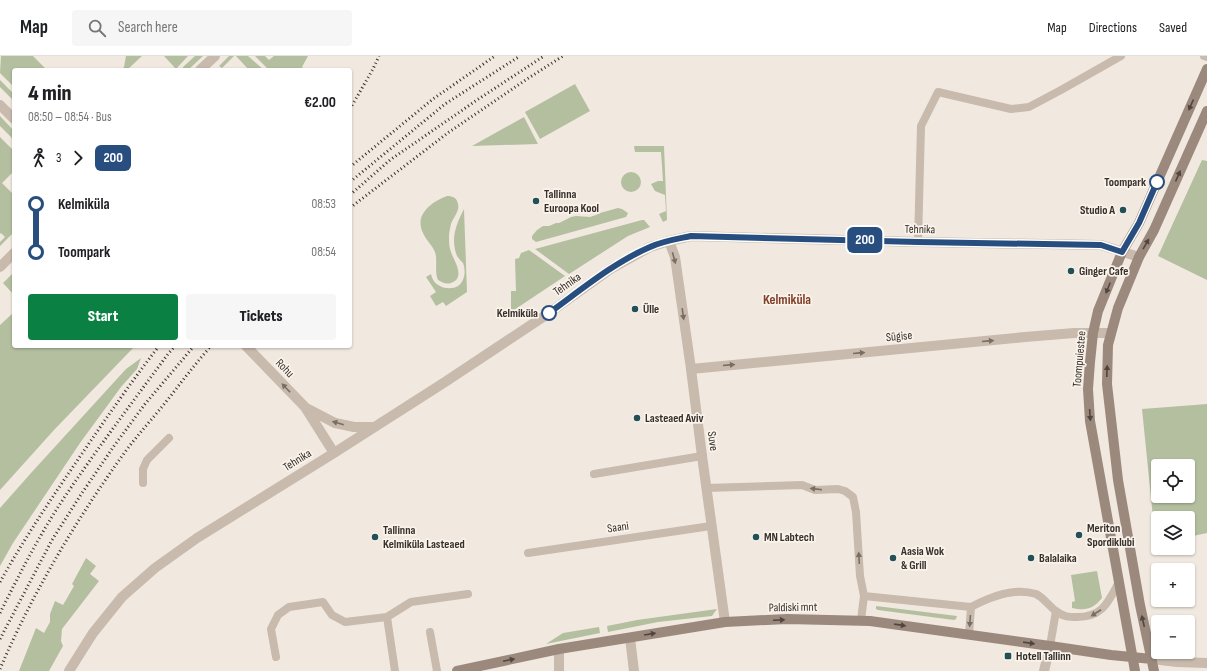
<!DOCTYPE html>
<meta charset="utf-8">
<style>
body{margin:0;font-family:"Sofia Sans Condensed",sans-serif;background:#f6f6f6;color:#202124;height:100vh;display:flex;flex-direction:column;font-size:15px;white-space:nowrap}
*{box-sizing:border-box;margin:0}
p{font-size:13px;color:#757577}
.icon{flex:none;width:22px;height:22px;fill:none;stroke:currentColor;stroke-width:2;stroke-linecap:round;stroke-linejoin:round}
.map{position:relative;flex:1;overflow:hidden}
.side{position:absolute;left:12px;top:12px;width:340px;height:280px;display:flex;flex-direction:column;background:#fff;border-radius:4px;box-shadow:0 1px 3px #0004}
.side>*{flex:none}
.badge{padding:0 8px;border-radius:6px;font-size:14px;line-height:26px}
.controls{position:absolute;left:1151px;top:403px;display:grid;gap:8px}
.controls a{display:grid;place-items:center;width:44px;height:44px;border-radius:4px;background:#fff;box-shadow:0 1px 3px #0004;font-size:20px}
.map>.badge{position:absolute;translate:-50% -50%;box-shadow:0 0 0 2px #fff}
.legs{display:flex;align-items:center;gap:6px;height:44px;padding:0 16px;font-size:13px}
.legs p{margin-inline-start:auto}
.overview{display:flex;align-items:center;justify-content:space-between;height:68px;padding:0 16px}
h1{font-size:22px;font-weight:800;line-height:30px}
.action{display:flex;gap:8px;margin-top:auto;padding:8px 16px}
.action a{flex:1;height:46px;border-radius:4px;background:#0b8043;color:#fff;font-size:16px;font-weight:800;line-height:46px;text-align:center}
.action a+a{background:#f6f6f6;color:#202124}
ul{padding:0 16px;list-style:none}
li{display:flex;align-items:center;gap:14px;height:48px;font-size:15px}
li i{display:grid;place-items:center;width:6px;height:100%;margin:0 5px;background:currentColor}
li i::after{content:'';width:10px;height:10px;margin:-5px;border:3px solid;border-radius:50%;background:#fff}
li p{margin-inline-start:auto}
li:first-child i{background:linear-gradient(#0000 50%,currentColor 0)}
li:last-child i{background:linear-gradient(currentColor 50%,#0000 0)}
header{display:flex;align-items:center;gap:24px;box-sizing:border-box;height:56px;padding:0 20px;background:#fff;border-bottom:1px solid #e0e0e0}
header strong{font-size:19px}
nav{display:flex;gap:22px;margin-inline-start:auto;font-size:14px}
.search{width:280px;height:36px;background:#f6f6f6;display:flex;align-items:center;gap:10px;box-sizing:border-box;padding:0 14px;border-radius:4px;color:#757577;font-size:15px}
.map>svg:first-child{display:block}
.green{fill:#b4bfa0;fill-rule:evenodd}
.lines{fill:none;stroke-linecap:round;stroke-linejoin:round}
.service{stroke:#c8baac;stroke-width:8}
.pedestrian{stroke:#c8baac;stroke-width:10}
.minor{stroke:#c8baac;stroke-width:10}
.tertiary{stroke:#c8baac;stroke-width:10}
.secondary{stroke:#9c897d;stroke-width:10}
.rail{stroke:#372f2a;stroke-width:3;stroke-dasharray:1 3;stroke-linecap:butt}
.oneway{fill:#50463f}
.oneway2{fill:#786e64}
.line-1-casing{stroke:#fff;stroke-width:9}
.line-1{stroke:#284e7f;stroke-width:6}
.stop-1-dot{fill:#fff;stroke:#284e7f;stroke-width:2}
.poi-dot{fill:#225056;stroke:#f9f3eb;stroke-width:1.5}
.labels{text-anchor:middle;stroke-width:3.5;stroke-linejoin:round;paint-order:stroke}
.stop-label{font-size:12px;font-weight:bold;fill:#372f2a;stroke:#f9f3eb;text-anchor:end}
.poi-label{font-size:12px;font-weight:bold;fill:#372f2a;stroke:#f9f3eb;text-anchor:start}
.street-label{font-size:12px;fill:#372f2a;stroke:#f9f3eb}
.quarter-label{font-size:14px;font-weight:bold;fill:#804129;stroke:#f9f3eb}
</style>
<header>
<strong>Map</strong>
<div class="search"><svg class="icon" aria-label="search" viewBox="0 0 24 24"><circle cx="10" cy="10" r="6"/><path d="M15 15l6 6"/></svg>Search here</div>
<nav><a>Map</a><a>Directions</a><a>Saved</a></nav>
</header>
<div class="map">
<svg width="1207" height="615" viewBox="0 0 1207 615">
<rect width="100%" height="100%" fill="#f1e9df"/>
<path class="green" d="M1,0H33L47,14H14V31L0,17Z
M126,0H142L127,14H121L124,11Z
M164,0H188L176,13Z
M195,0H203L188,14H183V11Z
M229,0H234L222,12L219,10Z
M236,0H248L264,14H249Z
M255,0H265L269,4L274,0H308L302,11L305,14H271L268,13Z
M0,24L14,38V45L0,31Z
M575,28L590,55L540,83L525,56Z
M0,60L14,75V84L0,70Z
M524,61L538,88L472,90Z
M0,81L14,95V115L2,127L14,139V176L0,190V186L5,181L1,177L0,178Z
M634,90H664L667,164L663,166L659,158L666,155L665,139L655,135L651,128L658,125H663L661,96H635Z
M1202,104L1207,105V224L1158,200Z
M621 126a10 10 0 1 1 20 0a10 10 0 1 1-20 0Z
M447,140C453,140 457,142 458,148C460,155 453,162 451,168C450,172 449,177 449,180C449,186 449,191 451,196C454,205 465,220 453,226C447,229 443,227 438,224C434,215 438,205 435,196C432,189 426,184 423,177C414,159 431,146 447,140Z
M618,152L622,153L628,157L626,161L536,186L532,183V180L537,174L543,170H549L556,167H559L571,161L576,160L590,161L596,159L600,157Z
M464,153L467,236L446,250L443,246L436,250L430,240L436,236L426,221L431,218C432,223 435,228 440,230C445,233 453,233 458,230C465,225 466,215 463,207C461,205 459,203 457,200C455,195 454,190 454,185C454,173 459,163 464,153Z
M642,164H644L650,171L628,180L569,218L535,193Z
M529,194L565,220L511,256V235H516L515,203L519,202L521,197Z
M14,216V239L3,227Z
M14,256V290H135L54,374L0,434V269Z
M141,302L137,313L121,331L80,387L13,487L0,510V452L31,417L126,313Z
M1207,348V477L1188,481V462H1158V491H1156L1142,353ZM1158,410H1188V440H1158Z
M86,502L96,510L90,518L99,525L62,573L61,585L63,590L49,615H19L36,572L44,577L50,566V558L55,545L63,549L74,530L72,528Z
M1097,515L1102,542C1093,553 1086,555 1072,552V546L1075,545L1071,519Z
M876,550L957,560L956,563L954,564L878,554L876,553Z
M717,553L712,560L658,566L608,576L607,570L637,564Z
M599,571L600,577L546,588L563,577Z"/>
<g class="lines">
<path class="service" d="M1204,0L1207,1
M918,186L921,70L938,36L1011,53L1029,51L1061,34L1121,0
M594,418L702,400
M143,427V413L147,404L169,382
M706,432L802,429L815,434L838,433L845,435L853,441L856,456L860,520L864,540L861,564
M528,497L711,470
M864,540L971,551C990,541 1014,531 1036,538C1043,541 1051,552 1057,556C1065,561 1068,561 1077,561C1103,561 1108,546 1119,526
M387,561L411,546L468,538
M430,576L437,615
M969,579L971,551
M1050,590L1056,555
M276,601L271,573L278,559L289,551L323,546L332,559L345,566L387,561L395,615"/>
<path class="pedestrian" d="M691,313L702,400"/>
<path class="minor" d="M200,14L215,0
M669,185L675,201L691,313L1025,281L1074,277H1111
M0,211L14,197
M702,400L725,566
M630,582L634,615
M1152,603L1177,606L1207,607
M559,615V593
M1044,615L1050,590"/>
<path class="tertiary" d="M0,49L14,63
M246,290L305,351L334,397
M306,352L335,367L354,371H374
M69,615L93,577L122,541L155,512L197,482L334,397L445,326L549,257L612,212L650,191L669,185L691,180L918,186L1101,189L1139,201"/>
<path class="secondary" d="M457,615L559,593L725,566L787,563L870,565L1050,590L1111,599L1152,603
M1135,615L1090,365L1088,333L1090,306L1093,277L1098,255L1122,196L1139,167L1207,13
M1154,615L1140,549L1118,424L1107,328L1108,289L1118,252L1139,201L1154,174L1207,55"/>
<path class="rail" d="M350,53L373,13L379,0
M350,111L433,43L495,0
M350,126L445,48L520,0
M350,139L390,104L477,44L544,0
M350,152L359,145L449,76L527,23L563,0
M0,526C24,483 51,443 79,402C105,364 131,326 159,290
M0,557C21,515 42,474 68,436C100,389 134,344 168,298L175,290
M0,583L52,484L82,437L114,390L145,348L194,290
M0,613C33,536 76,464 125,396C139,377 155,360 169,342C183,324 196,307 211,290"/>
</g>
<defs><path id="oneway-solid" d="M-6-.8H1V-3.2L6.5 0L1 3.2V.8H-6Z"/></defs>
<g class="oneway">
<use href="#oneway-solid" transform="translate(1191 49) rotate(114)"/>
<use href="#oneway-solid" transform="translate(1178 120) rotate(-66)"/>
<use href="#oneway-solid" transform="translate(1146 188) rotate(-60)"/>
<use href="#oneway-solid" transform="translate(1108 232) rotate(112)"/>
<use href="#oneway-solid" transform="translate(1107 315) rotate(-88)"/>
<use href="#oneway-solid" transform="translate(1090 359) rotate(86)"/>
<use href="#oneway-solid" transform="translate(779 564) rotate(-3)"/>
<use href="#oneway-solid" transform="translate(1143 565) rotate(-103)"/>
<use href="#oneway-solid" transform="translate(900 569) rotate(8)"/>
<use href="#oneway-solid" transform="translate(650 578) rotate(-9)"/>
<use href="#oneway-solid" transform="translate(1029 587) rotate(8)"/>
<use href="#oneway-solid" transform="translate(509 604) rotate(-12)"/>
</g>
<g class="oneway2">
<use href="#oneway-solid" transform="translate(674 202) rotate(75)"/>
<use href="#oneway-solid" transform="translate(683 258) rotate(82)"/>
<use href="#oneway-solid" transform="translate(988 285) rotate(-5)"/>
<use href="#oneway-solid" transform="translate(859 297) rotate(-5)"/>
<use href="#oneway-solid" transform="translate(729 309) rotate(-5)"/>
<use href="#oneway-solid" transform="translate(286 332) rotate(-134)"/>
<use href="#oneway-solid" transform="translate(338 367) rotate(-164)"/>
<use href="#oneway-solid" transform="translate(816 433) rotate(-173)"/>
<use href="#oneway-solid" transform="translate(859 502) rotate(-93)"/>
<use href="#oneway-solid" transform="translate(1096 557) rotate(147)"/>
<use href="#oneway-solid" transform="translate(970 565) rotate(94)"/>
</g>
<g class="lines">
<defs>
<path id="line-1" d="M549,257C581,234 613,207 650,191C663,185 677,183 691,180L918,186L1101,189L1122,196L1139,167L1157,126"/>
</defs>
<use href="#line-1" class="line-1-casing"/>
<use href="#line-1" class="line-1"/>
</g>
<g class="stop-1-dot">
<circle cx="1157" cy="126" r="7"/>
<circle cx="549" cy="257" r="7"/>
</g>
<g class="poi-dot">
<circle cx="536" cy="145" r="4"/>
<circle cx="1123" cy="154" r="4"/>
<circle cx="1071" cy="215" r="4"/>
<circle cx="635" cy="253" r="4"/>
<circle cx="637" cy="362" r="4"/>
<circle cx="1079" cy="479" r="4"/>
<circle cx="375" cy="481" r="4"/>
<circle cx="756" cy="481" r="4"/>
<circle cx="893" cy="502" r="4"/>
<circle cx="1031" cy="502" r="4"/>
<rect x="1004" y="596" width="8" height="8" rx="2"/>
</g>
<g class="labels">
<g class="stop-label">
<text x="1146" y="130">Toompark</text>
<text x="538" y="261">Kelmiküla</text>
</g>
<g class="poi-label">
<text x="544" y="142">Tallinna<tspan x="544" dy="14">Euroopa Kool</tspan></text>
<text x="1115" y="158" text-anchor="end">Studio A</text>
<text x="1079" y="219">Ginger Cafe</text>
<text x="643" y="257">Ülle</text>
<text x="645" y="366">Lasteaed Aviv</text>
<text x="1087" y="476">Meriton<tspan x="1087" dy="14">Spordiklubi</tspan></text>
<text x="383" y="478">Tallinna<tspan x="383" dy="14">Kelmiküla Lasteaed</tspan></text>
<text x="764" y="485">MN Labtech</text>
<text x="901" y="499">Aasia Wok<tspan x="901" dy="14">&amp; Grill</tspan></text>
<text x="1039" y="506">Balalaika</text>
<text x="1016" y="604">Hotell Tallinn</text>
</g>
<g class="street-label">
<text transform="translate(920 173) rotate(1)" y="4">Tehnika</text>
<text transform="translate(567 228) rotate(-35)" y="4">Tehnika</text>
<text transform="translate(899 280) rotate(-5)" y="4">Sügise</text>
<text transform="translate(1079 303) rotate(-85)" y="4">Toompuiestee</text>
<text transform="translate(285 312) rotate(46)" y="4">Rohu</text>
<text transform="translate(713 385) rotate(83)" y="4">Suve</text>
<text transform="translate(297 404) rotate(-32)" y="4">Tehnika</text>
<text transform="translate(618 471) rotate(-8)" y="4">Saani</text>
<text transform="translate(793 551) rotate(-1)" y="4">Paldiski mnt</text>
</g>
<g class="quarter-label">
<text x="787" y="248">Kelmiküla</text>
</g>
</g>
</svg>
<div class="controls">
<a><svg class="icon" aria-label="locate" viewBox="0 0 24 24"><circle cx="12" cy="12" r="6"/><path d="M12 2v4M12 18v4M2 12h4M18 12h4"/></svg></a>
<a><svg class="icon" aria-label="layers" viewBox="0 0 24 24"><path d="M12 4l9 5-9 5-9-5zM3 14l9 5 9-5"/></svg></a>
<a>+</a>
<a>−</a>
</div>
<b class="badge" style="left:865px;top:184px;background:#284e7f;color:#fff">200</b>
<section class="side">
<div class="overview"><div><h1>4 min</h1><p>08:50 – 08:54 · Bus</p></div><b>€2.00</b></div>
<div class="legs"><svg class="icon" aria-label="walk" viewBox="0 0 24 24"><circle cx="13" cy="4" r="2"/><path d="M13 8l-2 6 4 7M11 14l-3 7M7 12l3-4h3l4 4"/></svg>3<svg class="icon" aria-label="forward" viewBox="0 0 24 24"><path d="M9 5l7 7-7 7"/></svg><b class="badge" style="background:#284e7f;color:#fff">200</b></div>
<ul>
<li><i style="color:#284e7f"></i><b>Kelmiküla</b><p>08:53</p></li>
<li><i style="color:#284e7f"></i><b>Toompark</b><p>08:54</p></li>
</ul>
<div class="action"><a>Start</a><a>Tickets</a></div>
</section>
</div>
